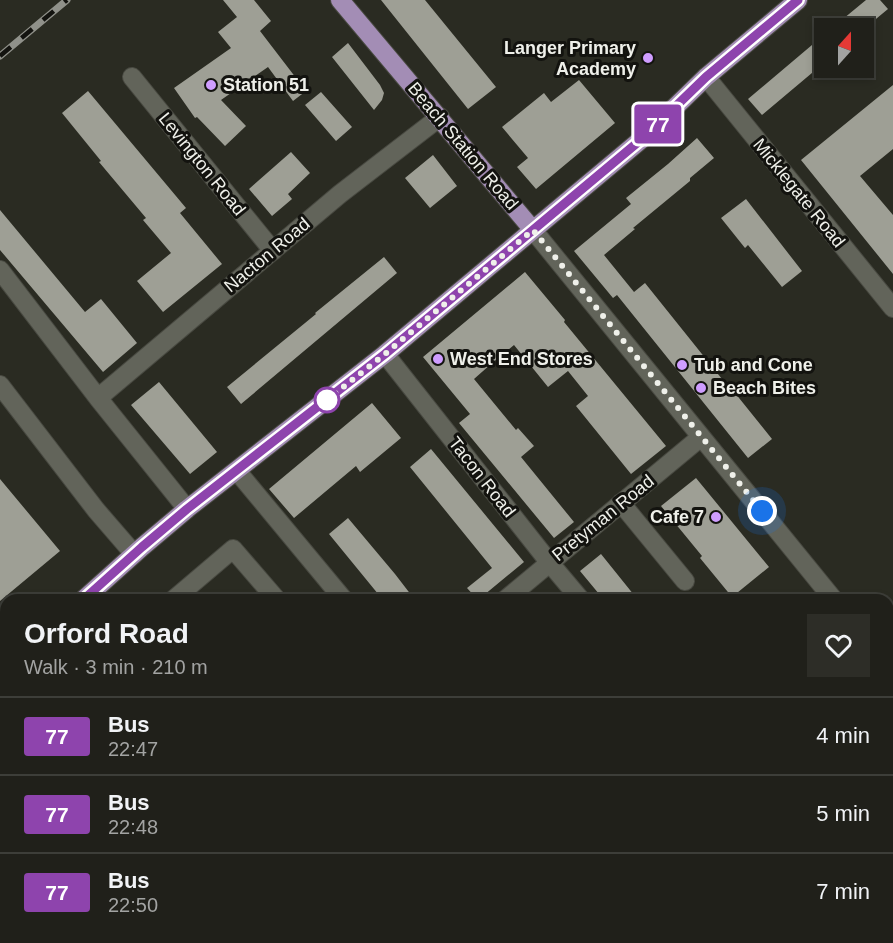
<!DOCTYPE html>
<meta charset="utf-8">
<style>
body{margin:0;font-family:Helvetica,sans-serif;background:#2d2d27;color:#f1f3f6;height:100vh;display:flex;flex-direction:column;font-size:22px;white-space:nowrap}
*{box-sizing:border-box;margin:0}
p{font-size:20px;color:#a2a3a2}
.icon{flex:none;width:33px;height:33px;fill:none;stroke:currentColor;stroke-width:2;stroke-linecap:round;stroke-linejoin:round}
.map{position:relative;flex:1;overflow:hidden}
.panel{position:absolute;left:0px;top:594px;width:894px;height:350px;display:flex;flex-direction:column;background:#20201a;border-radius:18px 18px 0 0;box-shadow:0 3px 9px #0003,0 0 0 2px #3d3e39}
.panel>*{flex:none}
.badge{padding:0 12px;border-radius:4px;font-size:21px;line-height:39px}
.needle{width:39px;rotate:21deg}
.tools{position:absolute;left:814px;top:18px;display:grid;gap:12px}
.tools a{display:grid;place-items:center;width:60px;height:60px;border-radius:0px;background:#20201a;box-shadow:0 3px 9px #0003,0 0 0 2px #3d3e39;font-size:30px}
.you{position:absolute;width:30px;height:30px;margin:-15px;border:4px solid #fff;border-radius:50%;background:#1a73e8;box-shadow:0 0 0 9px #1a73e833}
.map>.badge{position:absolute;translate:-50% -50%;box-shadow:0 0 0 3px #fff}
.round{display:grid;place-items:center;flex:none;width:63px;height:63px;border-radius:0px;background:#2d2d27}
.headline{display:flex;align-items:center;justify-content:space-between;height:102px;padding:0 24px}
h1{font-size:28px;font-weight:800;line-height:45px}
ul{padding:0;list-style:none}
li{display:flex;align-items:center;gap:18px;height:78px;padding:0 24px;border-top:2px solid #3d3e39}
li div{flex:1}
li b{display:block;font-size:22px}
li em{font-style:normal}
li .badge{min-width:66px;font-weight:700;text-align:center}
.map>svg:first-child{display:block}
.green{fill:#4c5026}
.water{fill:#170525}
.building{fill:#9e9f95}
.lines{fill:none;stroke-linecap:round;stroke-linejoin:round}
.minor-casing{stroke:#484941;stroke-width:20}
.major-casing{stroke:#484941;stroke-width:20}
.path{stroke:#92938b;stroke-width:4;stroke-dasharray:6 3;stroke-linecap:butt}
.minor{stroke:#62645a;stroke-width:18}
.major{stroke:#a38db5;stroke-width:18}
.rail-casing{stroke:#90918a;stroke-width:7}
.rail{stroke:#13130f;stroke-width:4.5;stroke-dasharray:14;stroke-linecap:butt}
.line-casing{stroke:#fff;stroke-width:14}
.line{stroke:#8e44ad;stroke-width:9}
.walk{stroke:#eff0ea;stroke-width:6;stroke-dasharray:0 10.8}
.poi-dot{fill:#cf9dff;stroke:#13130f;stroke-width:2}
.stop-dot{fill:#fff;stroke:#8e44ad;stroke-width:3}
.labels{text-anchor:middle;stroke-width:6;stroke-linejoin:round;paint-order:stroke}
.poi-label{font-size:18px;font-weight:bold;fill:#eff0ea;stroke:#13130f;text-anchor:start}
.street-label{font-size:18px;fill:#eff0ea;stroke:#13130f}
</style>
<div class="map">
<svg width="893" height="943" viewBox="0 0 893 943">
<rect width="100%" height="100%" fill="#2a2b22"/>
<path class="green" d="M375,938H590L595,943H369Z"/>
<path class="water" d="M893,808V943H788L786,938H888V813Z"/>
<path class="building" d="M223,0H254L271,21L260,31L306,91L293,101L268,67L221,100L246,126L225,146L197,117L195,118L174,88L231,48L218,32L237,17Z
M381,0H425L496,87L468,109Z
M866,0H880L888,9L865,28H832Z
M825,34V62L762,115L748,99Z
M348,43L380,85L384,93L382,100L374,110L332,57Z
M579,80L615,123L536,189L517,167L528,158L502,127L544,93L551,102Z
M893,85V149L860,176L893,215V274L801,160Z
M88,91L186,208L180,213L222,264L163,312L137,281L171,253L143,220L146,218L99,162L101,161L62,113Z
M321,92L352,127L336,141L305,105Z
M697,138L714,158L690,178V181L633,228L635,229L604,255L634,292L645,283L734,394L735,393L772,439L748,458L617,295L613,298L574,251L631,204L626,198L668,164Z
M291,152L310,173L288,194L292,199L272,216L249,189Z
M433,155L457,186L430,208L405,178Z
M746,199L802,271L782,287L748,245L745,248L721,218Z
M0,210L85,312L101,299L137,343L103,372L0,250Z
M384,257L397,273L241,404L227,387L316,314L315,313Z
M525,272L565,320L564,322L666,446L631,474L576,406L588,396L568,371L548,387L514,345L491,364L474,379L516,430L518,428L534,446L521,457L574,522L554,538L459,423L470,414L423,357Z
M159,382L217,452L190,474L131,405Z
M372,403L401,438L360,472L356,466L294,518L269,489Z
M431,449L524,562L478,600L467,588L492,568L410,467Z
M696,478L769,567L732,597L700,558L702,556L661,506Z
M0,479L60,551L0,601Z
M348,518L395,574L415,600H383L329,534Z
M601,554L638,600H604L580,571Z"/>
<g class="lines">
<defs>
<path id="minor" d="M132,77L273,251
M706,77L893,308
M533,230L834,600
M0,270L98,398L187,509
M385,354L549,562L581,600
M0,385L96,510L134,554
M98,398L340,194L440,117
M237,471L344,600
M621,503L685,581
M173,600L233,549L277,600
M505,600L701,437
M888,667L893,673
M0,740L6,747
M888,784L893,780
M119,943L121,942
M222,943L228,938
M690,943L697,938"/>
<path id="major" d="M340,0L533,230
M83,600L142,547L187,509L385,354L533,230L643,138L706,77L798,0
M0,670L6,665"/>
</defs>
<use href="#minor" class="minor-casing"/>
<use href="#major" class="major-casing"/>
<path class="path" d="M888,712L893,708
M888,717L893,723
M0,866L6,861
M170,938L174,943
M597,938L599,940L602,938
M649,938L654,943
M372,943L378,938
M578,943L585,938
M608,943L615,938"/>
<use href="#minor" class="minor"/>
<use href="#major" class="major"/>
<defs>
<path id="rail" d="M0,56L67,0"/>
</defs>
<use href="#rail" class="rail-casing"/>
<use href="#rail" class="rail"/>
</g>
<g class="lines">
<defs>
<path id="line" d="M83,600L142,547L187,509L385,354L533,230L643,138L706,77L798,0"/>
</defs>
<use href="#line" class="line-casing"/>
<use href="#line" class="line"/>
<path class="walk" d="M327,400L385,354L533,230L762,511"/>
</g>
<g class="poi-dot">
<circle cx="648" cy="58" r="6"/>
<circle cx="211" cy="85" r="6"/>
<circle cx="438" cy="359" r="6"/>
<circle cx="682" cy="365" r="6"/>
<circle cx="701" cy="388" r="6"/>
<circle cx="716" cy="517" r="6"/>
</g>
<circle class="stop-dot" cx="327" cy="400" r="12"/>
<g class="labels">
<g class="poi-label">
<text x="636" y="54" text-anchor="end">Langer Primary<tspan x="636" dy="21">Academy</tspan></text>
<text x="223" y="91">Station 51</text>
<text x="450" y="365">West End Stores</text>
<text x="694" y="371">Tub and Cone</text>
<text x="713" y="394">Beach Bites</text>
<text x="704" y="523" text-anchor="end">Cafe 7</text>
</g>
<g class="street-label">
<text transform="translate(463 146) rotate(50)" y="6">Beach Station Road</text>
<text transform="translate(202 164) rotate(51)" y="6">Levington Road</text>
<text transform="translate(799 193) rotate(51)" y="6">Micklegate Road</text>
<text transform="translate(267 255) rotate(-40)" y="6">Nacton Road</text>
<text transform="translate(482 477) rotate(52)" y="6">Tacon Road</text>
<text transform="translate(603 518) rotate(-39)" y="6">Pretyman Road</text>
</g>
</g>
</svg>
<div class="tools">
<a><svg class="needle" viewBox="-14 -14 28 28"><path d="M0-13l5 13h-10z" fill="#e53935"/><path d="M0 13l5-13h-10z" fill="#a2a3a2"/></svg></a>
</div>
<div class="you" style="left:762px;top:511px"></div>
<b class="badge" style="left:658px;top:124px;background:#8e44ad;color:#fff">77</b>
<section class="panel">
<div class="headline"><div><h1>Orford Road</h1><p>Walk · 3 min · 210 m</p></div><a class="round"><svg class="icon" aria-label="heart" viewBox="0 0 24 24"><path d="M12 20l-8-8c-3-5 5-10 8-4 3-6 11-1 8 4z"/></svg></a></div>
<ul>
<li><span class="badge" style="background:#8e44ad;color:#fff">77</span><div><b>Bus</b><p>22:47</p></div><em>4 min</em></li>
<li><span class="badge" style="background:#8e44ad;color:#fff">77</span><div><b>Bus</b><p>22:48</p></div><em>5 min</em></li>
<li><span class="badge" style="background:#8e44ad;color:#fff">77</span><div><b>Bus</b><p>22:50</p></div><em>7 min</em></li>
</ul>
</section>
</div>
